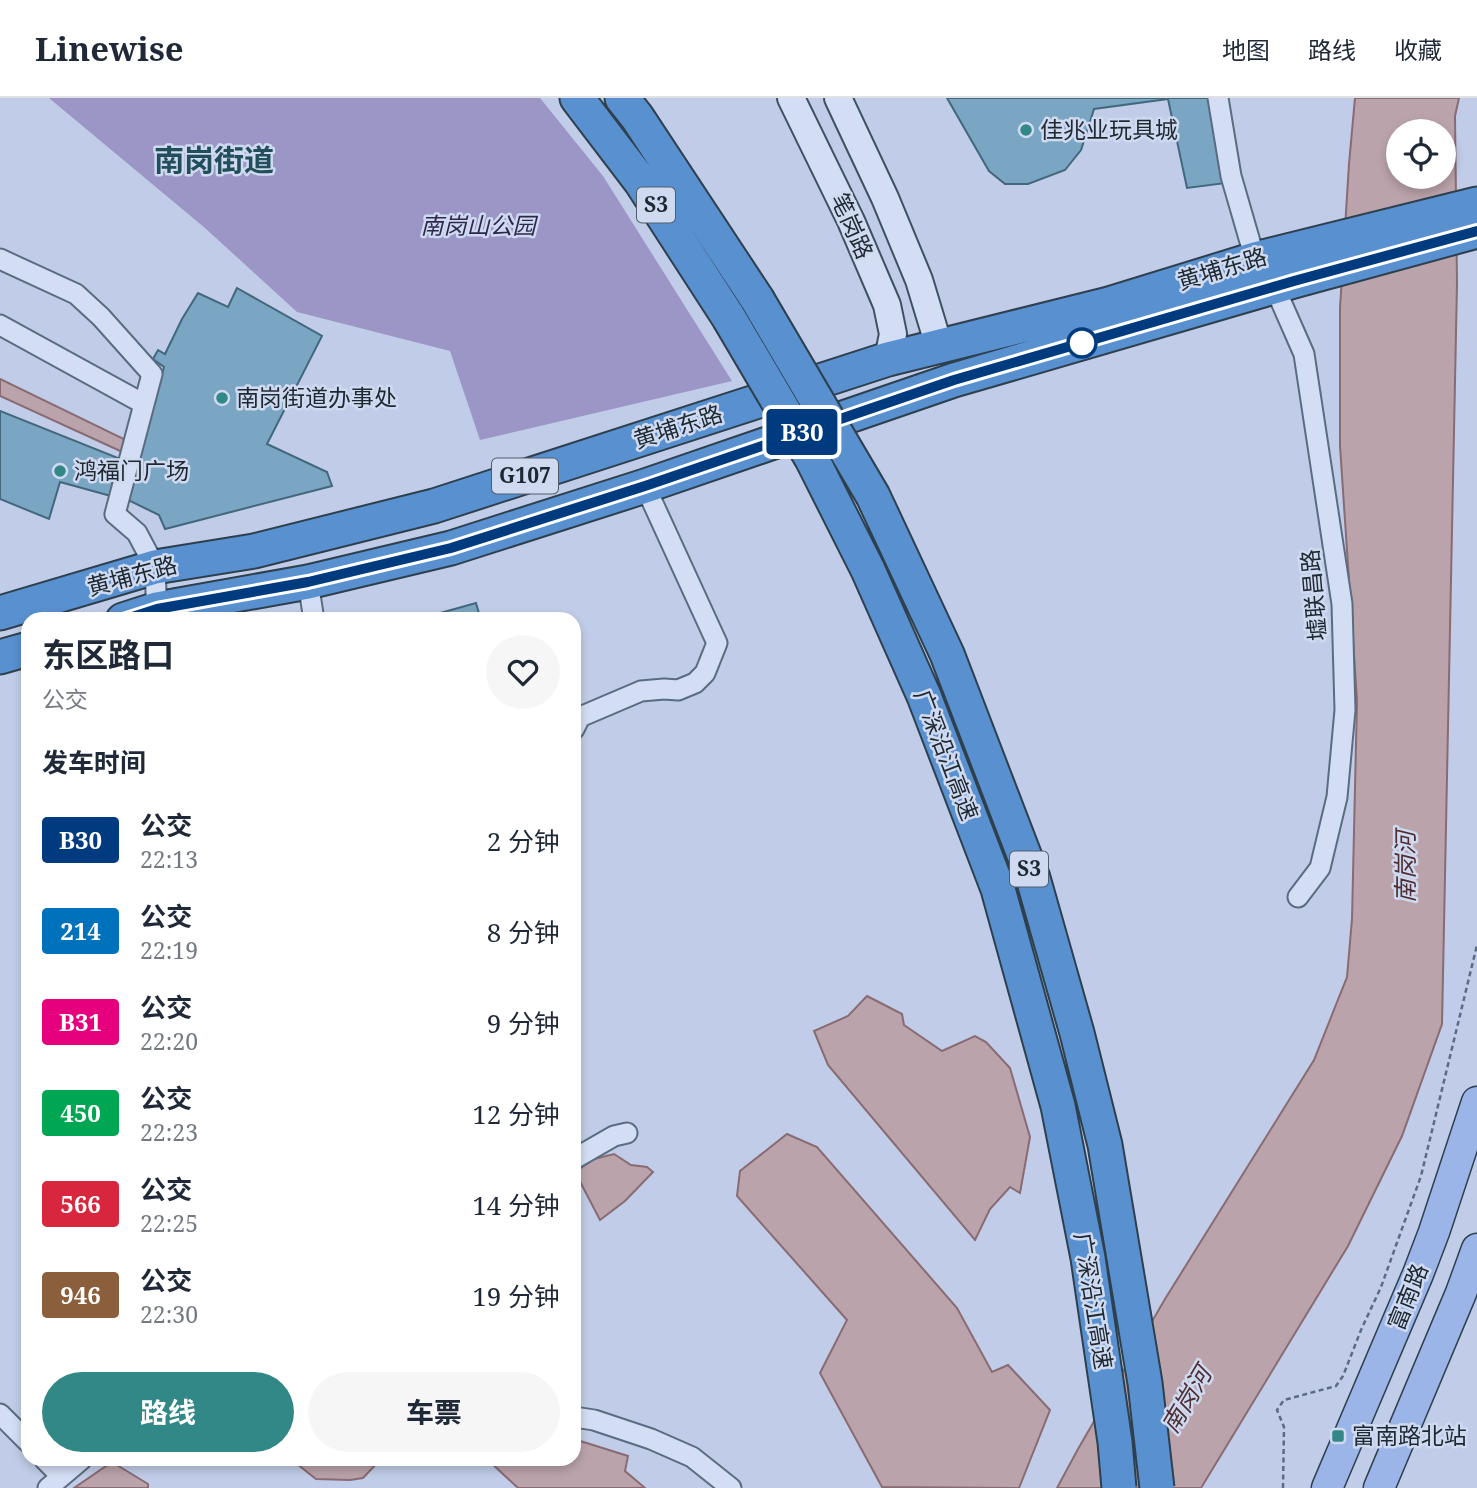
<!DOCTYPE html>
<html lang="zh">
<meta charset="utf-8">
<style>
body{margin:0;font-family:"Noto Serif","Noto Sans SC",serif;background:#f6f6f7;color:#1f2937;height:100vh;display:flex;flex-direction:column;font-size:26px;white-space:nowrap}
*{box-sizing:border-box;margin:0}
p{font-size:23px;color:#747a83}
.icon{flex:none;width:38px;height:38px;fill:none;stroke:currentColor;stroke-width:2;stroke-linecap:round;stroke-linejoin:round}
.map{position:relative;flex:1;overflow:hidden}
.sheet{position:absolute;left:21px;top:514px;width:560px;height:854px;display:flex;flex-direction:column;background:#fff;border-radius:21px;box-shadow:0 4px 10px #0003}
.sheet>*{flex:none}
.badge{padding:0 14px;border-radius:5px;font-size:24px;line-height:46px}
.buttons{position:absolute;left:1386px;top:21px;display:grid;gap:14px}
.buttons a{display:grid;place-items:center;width:70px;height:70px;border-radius:50%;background:#fff;box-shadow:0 4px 10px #0003;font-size:35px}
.map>.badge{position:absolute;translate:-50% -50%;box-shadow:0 0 0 4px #fff}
h2{padding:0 21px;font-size:26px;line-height:63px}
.round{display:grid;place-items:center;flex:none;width:74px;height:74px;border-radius:37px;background:#f6f6f7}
.summary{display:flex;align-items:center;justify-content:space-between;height:119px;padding:0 21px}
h1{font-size:33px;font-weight:700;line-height:52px}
.button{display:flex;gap:14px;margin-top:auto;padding:14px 21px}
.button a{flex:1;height:80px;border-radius:42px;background:#318886;color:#fff;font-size:28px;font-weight:700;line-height:80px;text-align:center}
.button a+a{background:#f6f6f7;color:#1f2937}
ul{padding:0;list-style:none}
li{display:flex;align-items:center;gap:21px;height:91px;padding:0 21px}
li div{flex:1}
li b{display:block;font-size:26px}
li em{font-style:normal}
li .badge{min-width:77px;font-weight:700;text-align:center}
header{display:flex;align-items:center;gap:42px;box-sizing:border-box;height:98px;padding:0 35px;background:#fff;border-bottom:2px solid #e0e1e3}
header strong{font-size:33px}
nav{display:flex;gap:38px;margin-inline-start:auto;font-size:24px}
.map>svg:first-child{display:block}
.green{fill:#9b96c5}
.water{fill:#bba3ab;stroke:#886b73;stroke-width:2;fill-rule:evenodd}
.building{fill:#7aa6c3;stroke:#43677c;stroke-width:2}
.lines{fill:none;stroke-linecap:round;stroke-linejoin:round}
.street-casing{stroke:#5a6d80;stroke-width:23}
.secondary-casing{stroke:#3e5061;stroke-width:30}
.primary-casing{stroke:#2e404e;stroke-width:33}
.highway-casing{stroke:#2e404e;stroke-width:37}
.path{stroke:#5a6d80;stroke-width:2.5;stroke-dasharray:5 3.5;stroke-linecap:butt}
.street{stroke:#d3ddf4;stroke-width:19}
.secondary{stroke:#d3ddf4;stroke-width:26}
.primary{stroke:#9cb5e9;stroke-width:30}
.highway{stroke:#5990d0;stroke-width:33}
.highway-bridge-casing{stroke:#2e404e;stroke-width:37;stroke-linecap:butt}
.highway-bridge{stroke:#5990d0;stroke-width:33}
.line-casing{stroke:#fff;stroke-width:16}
.line{stroke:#003b80;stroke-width:10}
.poi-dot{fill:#318886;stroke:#cfdaf1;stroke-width:2.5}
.stop-dot{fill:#fff;stroke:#003b80;stroke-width:3.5}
.labels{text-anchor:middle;stroke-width:5;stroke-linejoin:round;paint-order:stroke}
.shield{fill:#cfdaf1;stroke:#525d6b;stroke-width:2}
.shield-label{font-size:21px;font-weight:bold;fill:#1d2831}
.poi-label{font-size:23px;fill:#1d2831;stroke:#cfdaf1;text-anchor:start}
.park-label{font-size:23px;font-style:italic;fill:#2f264b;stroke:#cfdaf1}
.street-label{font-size:23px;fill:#1d2831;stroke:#cfdaf1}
.water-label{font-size:24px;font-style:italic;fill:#4f2e31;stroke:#cfdaf1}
.district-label{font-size:30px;font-weight:bold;fill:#214e59;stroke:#cfdaf1}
</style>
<header>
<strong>Linewise</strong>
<nav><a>地图</a><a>路线</a><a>收藏</a></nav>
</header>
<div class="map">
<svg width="1477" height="1390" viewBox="0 0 1477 1390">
<rect width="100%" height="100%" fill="#c1cde8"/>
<path class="green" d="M49,0H540L603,78L732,283L480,342L450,253L297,214L205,130Z"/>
<path class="water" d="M1355,0H1459L1455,18L1457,185L1442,926L1402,1038L1348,1148L1201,1390H1057L1078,1351L1165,1201L1314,962L1347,879L1352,821L1357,602L1340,348V210L1349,66ZM1398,33H1444V79H1398Z
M0,281L132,345L129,357L0,298Z
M867,898L902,916L904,927L942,953L975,938L986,944L1010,970L1030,1039L1020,1095L1010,1089L990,1111L975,1142L828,967L814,933L848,918Z
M787,1036L817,1049L957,1210L992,1274L1008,1267L1050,1312L1019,1390L882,1389L820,1275L847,1222L737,1098L740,1073Z
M614,1056L631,1067L647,1069L653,1074L625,1103L600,1122L575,1074L594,1061Z
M574,1341L628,1358L625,1373L645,1390H518L488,1362H574Z
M292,1362H380L363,1380L350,1382L316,1381Z
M112,1364L148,1386V1390H74Z"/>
<path class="building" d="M947,0H1213L1226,85L1187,90L1168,1L1094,11L1081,52L1065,72L1028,86H1005L989,73Z
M237,190L322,238L267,346L327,374L332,388L165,431L159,417L128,402L164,269L153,261L158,252L165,256L182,221L198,195L228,209Z
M0,313L123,362L111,398L60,384L49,421L0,401Z
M476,505L481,522H434L433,517Z"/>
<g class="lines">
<defs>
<path id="street" d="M1218,0L1231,78L1255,161
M0,161L76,196L101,219L152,276L115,416L137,435L155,469L157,519
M1275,190L1304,256L1342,506L1345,612L1337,699L1320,770L1298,799
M0,227L144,306
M308,484L314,522
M574,631L580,619L641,593L664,591L678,592L695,585L705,575L717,545L645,388
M574,1061L614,1038L627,1035
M0,1316L28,1344
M574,1319L594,1322L651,1341L692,1359L731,1390
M45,1362L61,1378
M48,1390L81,1362"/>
<path id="secondary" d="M791,0L851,123L887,207L893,236L888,261
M838,0L885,100L919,182L939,248"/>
<path id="primary" d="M1327,1390L1418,1176L1434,1134L1477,1004
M1379,1390L1461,1195L1477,1151"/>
<path id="highway" d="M577,0L641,84L729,220
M622,0L637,19L757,201
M0,515L155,469L254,453L434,408L888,261L1109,206L1255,161L1477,106
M123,522L157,511L308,484L451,450L645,388L954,282L1294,183L1477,133
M0,559L28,551"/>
</defs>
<use href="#street" class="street-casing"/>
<use href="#secondary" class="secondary-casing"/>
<use href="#primary" class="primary-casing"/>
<use href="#highway" class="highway-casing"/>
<path class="path" d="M1283,1390L1284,1329L1277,1312L1284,1302L1336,1288L1343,1278L1361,1232L1381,1189L1421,1078L1477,847"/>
<use href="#street" class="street"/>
<use href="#secondary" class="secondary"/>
<use href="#primary" class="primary"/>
<use href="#highway" class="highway"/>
<defs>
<path id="highway-bridge" d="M757,201L873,398L947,556L1033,780L1077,935L1105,1047L1145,1285L1157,1390
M729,220L812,361L868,472L924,598L998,791L1058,1008L1088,1160L1115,1344L1119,1390"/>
</defs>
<use href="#highway-bridge" class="highway-bridge-casing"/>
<use href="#highway-bridge" class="highway-bridge"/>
</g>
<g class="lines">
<defs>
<path id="line" d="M123,522L157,511L308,484L451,450L645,388L954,282L1294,183L1477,133"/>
</defs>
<use href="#line" class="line-casing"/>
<use href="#line" class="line"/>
</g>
<g class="poi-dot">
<circle cx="1026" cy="32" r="7"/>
<circle cx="222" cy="300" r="7"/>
<circle cx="60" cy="373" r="7"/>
<rect x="1331" y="1331" width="14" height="14" rx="3.5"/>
</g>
<circle class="stop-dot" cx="1082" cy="245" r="14"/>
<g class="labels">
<g class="shield">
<rect x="637" y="89.5" width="38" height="35" rx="5"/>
<rect x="492" y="360.5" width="66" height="35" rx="5"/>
<rect x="1010" y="753.5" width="38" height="35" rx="5"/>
</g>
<g class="shield-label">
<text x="656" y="114">S3</text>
<text x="525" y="385">G107</text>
<text x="1029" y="778">S3</text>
</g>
<g class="poi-label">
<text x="1040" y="40">佳兆业玩具城</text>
<text x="236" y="308">南岗街道办事处</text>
<text x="74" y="381">鸿福门广场</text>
<text x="1352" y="1346">富南路北站</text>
</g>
<g class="park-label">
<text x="478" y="136">南岗山公园</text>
</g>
<g class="street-label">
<text transform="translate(852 128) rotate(66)" y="8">笔岗路</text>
<text transform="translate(1222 171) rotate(-17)" y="8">黄埔东路</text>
<text transform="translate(678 329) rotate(-18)" y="8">黄埔东路</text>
<text transform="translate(132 478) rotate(-15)" y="8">黄埔东路</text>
<text transform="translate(1314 497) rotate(-95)" y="8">墟联昌路</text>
<text transform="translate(946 657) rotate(69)" y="8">广深沿江高速</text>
<text transform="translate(1408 1199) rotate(-68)" y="8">富南路</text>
<text transform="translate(1093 1203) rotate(81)" y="8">广深沿江高速</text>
</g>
<g class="water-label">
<text transform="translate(1406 769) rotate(-90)" y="8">南岗河</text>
<text transform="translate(1187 1302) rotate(-59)" y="8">南岗河</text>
</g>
<g class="district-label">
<text x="214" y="73">南岗街道</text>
</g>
</g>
</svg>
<div class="buttons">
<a><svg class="icon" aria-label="locate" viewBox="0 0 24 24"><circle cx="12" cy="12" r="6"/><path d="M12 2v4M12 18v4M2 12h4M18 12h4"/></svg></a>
</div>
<b class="badge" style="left:802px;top:334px;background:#003b80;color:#fff">B30</b>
<section class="sheet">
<div class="summary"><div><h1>东区路口</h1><p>公交</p></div><a class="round"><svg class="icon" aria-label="heart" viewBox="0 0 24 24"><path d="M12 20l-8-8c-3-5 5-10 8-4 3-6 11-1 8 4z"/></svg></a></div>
<h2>发车时间</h2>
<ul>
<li><span class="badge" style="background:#003b80;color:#fff">B30</span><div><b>公交</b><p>22:13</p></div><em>2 分钟</em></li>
<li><span class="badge" style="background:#0072bc;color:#fff">214</span><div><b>公交</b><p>22:19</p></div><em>8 分钟</em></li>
<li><span class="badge" style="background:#e6007e;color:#fff">B31</span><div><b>公交</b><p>22:20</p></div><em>9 分钟</em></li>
<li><span class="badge" style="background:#00a651;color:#fff">450</span><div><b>公交</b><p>22:23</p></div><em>12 分钟</em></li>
<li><span class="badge" style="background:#d7263d;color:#fff">566</span><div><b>公交</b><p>22:25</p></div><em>14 分钟</em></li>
<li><span class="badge" style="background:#8b5e3c;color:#fff">946</span><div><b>公交</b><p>22:30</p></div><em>19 分钟</em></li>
</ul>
<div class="button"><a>路线</a><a>车票</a></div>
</section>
</div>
